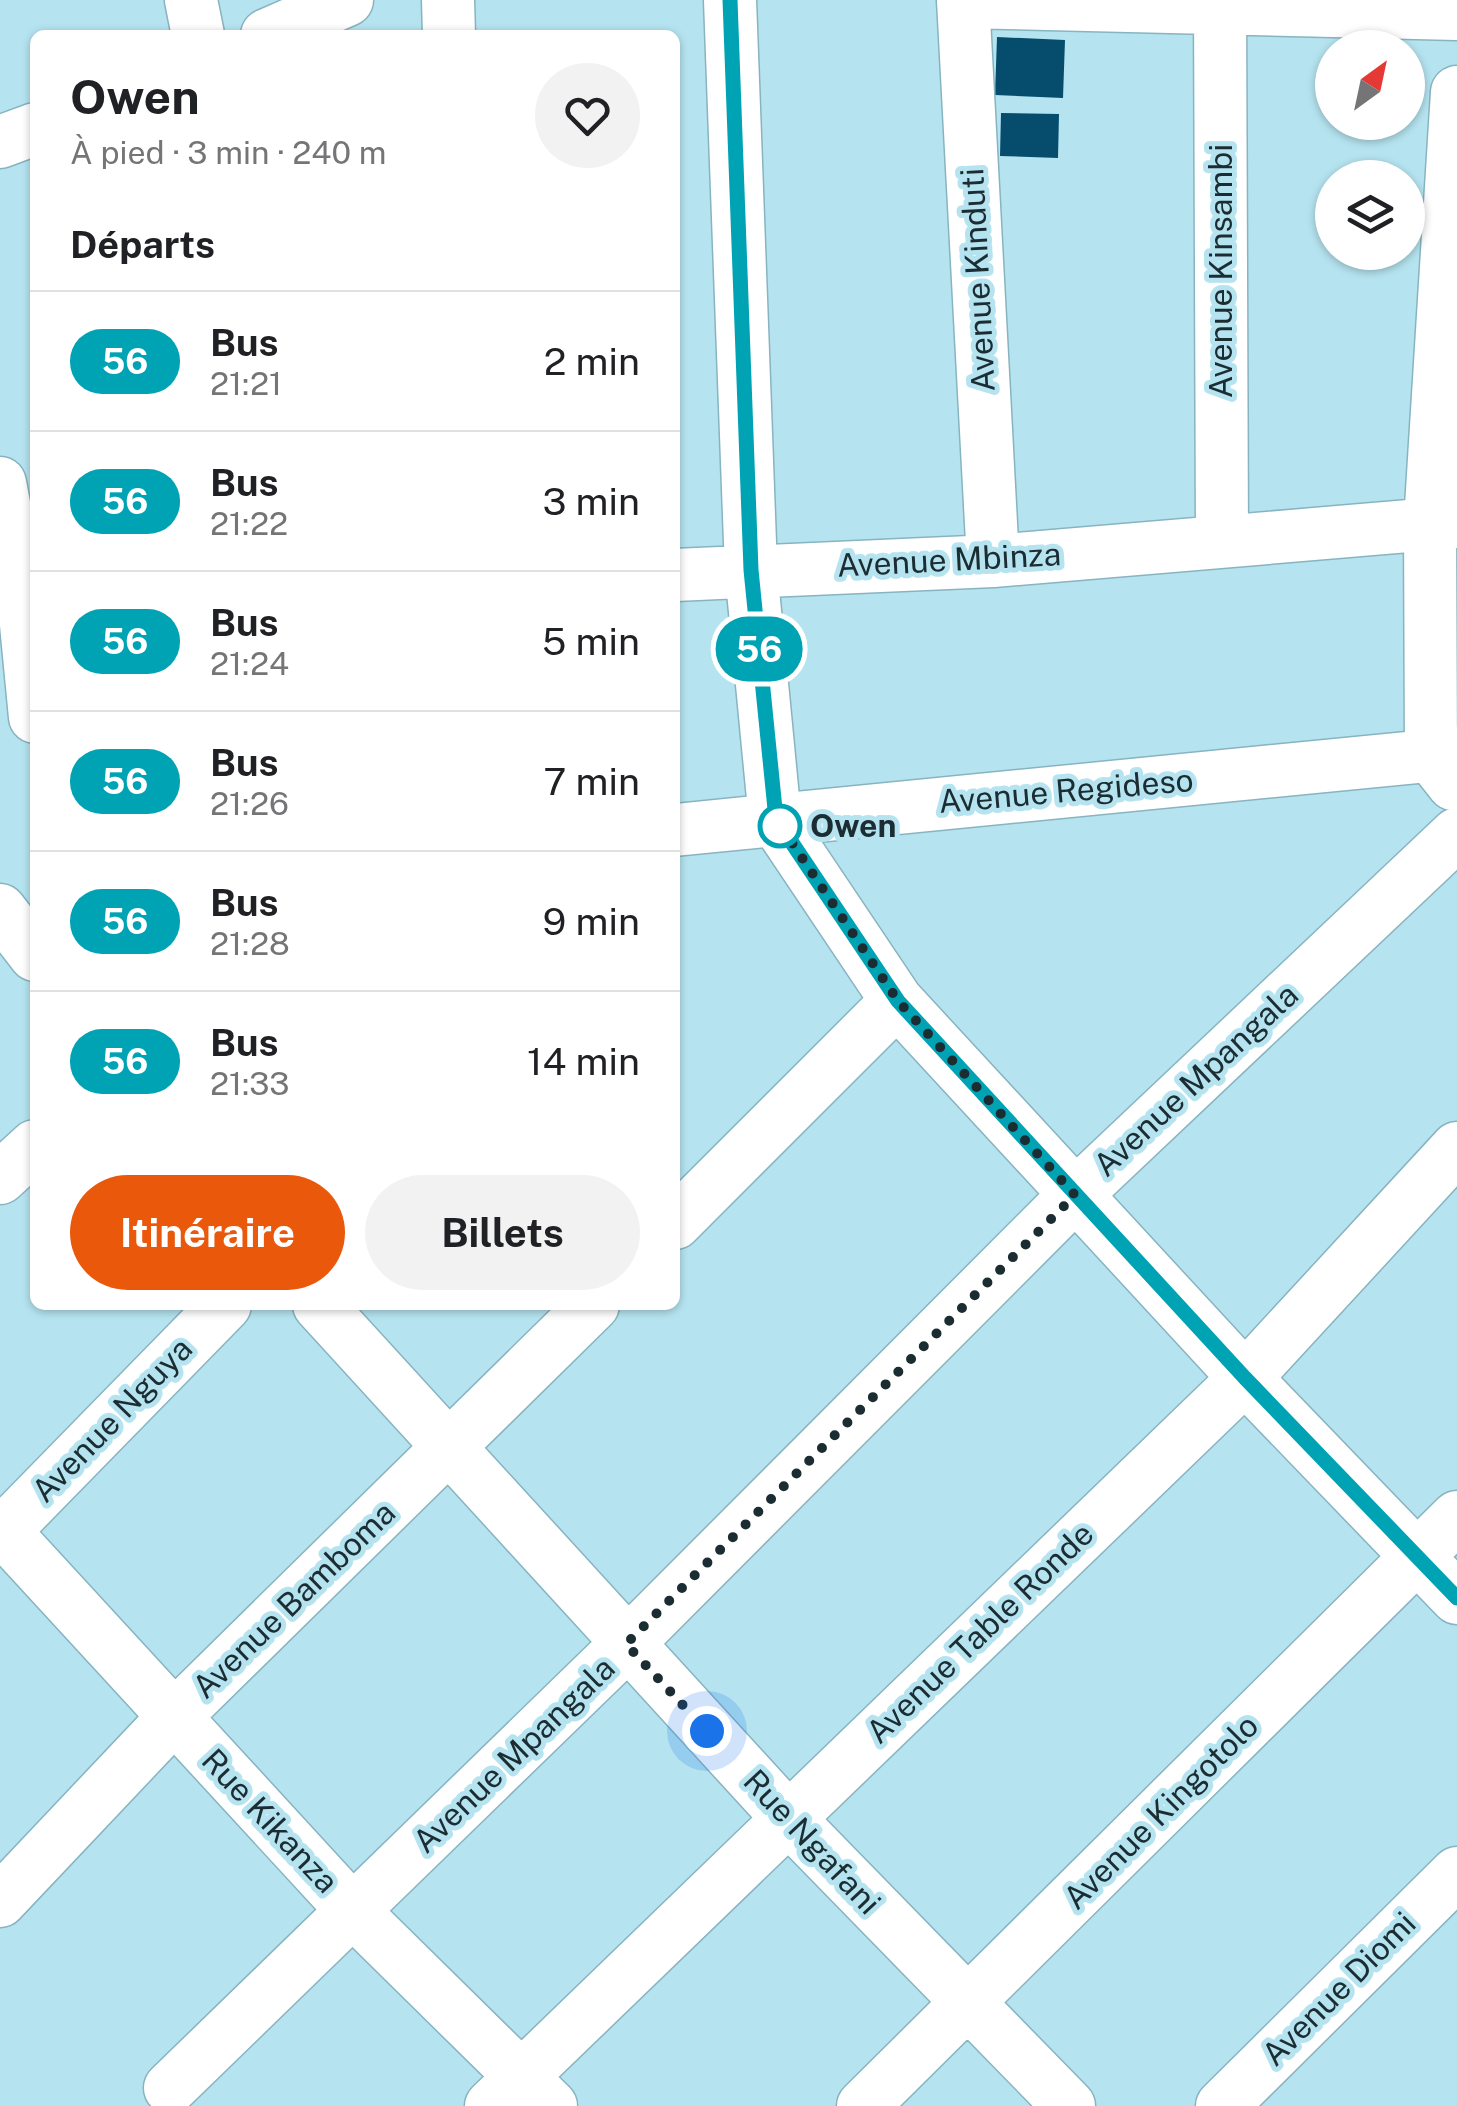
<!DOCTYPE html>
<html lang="fr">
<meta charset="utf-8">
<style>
body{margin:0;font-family:"Public Sans",sans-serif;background:#f2f2f2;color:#202124;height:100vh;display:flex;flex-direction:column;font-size:38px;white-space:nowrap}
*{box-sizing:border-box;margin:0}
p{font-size:32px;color:#757577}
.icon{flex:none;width:55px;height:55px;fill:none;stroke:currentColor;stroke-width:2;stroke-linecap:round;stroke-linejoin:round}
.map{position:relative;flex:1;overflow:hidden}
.drawer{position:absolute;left:30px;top:30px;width:650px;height:1280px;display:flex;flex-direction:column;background:#fff;border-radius:15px;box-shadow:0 2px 8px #0004}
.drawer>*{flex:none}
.badge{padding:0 20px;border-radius:32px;font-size:35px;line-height:65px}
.needle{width:65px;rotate:33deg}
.fabs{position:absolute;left:1315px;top:30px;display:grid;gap:20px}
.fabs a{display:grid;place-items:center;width:110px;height:110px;border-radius:50%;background:#fff;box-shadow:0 2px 8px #0004;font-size:50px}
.you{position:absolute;width:50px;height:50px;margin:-25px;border:8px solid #fff;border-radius:50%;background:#1a73e8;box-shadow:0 0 0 15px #1a73e833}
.map>.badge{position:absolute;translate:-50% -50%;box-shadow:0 0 0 5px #fff}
h2{padding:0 40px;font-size:38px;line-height:90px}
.round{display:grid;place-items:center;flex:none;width:105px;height:105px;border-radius:52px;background:#f2f2f2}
.summary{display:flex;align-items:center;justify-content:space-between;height:170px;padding:0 40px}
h1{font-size:48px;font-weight:700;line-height:75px}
.button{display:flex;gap:20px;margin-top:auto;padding:20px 40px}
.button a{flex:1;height:115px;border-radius:60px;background:#ea580c;color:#fff;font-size:40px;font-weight:700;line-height:115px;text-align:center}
.button a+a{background:#f2f2f2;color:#202124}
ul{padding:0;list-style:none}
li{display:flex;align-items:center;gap:30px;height:140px;padding:0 40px;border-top:2px solid #e0e0e0}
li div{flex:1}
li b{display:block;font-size:38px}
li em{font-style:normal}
li .badge{min-width:110px;font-weight:700;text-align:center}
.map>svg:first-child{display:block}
.building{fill:#064d6d}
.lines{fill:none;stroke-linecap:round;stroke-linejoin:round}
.minor-casing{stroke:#87b4c0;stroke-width:55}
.minor{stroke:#fff;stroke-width:52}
.line-casing{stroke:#fff;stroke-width:22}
.line{stroke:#00a3b4;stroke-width:15}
.walk{stroke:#1b2d32;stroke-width:10;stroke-dasharray:0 18}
.stop-dot{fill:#fff;stroke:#00a3b4;stroke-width:5}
.labels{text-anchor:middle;stroke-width:10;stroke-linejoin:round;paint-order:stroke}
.street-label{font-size:32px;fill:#1b2d32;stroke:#b5e4f0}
.stop-label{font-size:32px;font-weight:bold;fill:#1b2d32;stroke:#b5e4f0;text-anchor:start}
</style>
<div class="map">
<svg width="1457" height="2106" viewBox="0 0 1457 2106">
<rect width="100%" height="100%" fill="#b5e4f0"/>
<path class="building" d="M997,37L1065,40L1063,98L995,95Z
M1001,113L1059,114L1058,158L1000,156Z"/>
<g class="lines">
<defs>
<path id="minor" d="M191,0L198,35
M448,0L449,35
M730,0L751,570L775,819L897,1001L1245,1378L1457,1598
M963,0L993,561
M1220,0L1222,541
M963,2L1457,14
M267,35L347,0
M0,142L35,129
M0,483L25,614L35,717
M675,575L993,561L1457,522
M1453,784L1431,756L1430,523L1457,92
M675,830L1457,753
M0,910L35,955
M0,1178L35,1146
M675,1223L897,1001
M319,1305L788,1818L1069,2106
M0,1527L354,1912L551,2106
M0,1535L225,1305
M0,1901L174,1717L593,1305
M170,2088L627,1644L1075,1195L1457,834
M491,2106L1245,1378L1457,1148
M863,2106L1457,1517
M1222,2106L1457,1873"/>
</defs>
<use href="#minor" class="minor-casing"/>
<use href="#minor" class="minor"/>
</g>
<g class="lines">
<defs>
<path id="line" d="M730,0L751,570L776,819L898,1001L1245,1378L1457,1598"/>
</defs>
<use href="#line" class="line-casing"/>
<use href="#line" class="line"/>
<path class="walk" d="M707,1731L626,1644L1075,1195L898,1001L776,819L780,826"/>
</g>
<circle class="stop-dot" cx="780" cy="826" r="20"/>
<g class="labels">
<g class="street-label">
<text transform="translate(1221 271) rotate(-90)" y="11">Avenue Kinsambi</text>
<text transform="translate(978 280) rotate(-93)" y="11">Avenue Kinduti</text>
<text transform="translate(949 560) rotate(-3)" y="11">Avenue Mbinza</text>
<text transform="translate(1066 791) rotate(-5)" y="11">Avenue Regideso</text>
<text transform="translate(1196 1080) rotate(-43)" y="11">Avenue Mpangala</text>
<text transform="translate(112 1420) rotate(-46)" y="11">Avenue Nguya</text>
<text transform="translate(294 1600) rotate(-44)" y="11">Avenue Bamboma</text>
<text transform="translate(980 1633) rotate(-44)" y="11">Avenue Table Ronde</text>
<text transform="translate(514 1755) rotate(-44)" y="11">Avenue Mpangala</text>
<text transform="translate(1161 1812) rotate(-45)" y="11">Avenue Kingotolo</text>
<text transform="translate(270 1821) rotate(47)" y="11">Rue Kikanza</text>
<text transform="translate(812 1842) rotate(47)" y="11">Rue Ngafani</text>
<text transform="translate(1339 1989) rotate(-45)" y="11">Avenue Diomi</text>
</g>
<g class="stop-label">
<text x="810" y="837">Owen</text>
</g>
</g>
</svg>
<div class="fabs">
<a><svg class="needle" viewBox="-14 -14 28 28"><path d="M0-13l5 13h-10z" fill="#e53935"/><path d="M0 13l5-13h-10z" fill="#757577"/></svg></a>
<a><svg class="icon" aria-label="layers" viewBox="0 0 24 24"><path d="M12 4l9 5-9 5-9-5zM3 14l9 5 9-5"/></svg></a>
</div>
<div class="you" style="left:707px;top:1731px"></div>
<b class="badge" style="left:759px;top:649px;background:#00a3b4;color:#fff">56</b>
<section class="drawer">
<div class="summary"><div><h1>Owen</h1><p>À pied · 3 min · 240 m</p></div><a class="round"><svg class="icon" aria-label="heart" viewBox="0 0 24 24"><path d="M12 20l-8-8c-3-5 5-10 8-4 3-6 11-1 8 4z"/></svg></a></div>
<h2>Départs</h2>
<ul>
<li><span class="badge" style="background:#00a3b4;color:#fff">56</span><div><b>Bus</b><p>21:21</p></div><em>2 min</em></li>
<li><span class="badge" style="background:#00a3b4;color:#fff">56</span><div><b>Bus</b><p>21:22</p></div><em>3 min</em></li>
<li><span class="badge" style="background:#00a3b4;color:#fff">56</span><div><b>Bus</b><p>21:24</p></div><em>5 min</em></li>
<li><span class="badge" style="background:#00a3b4;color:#fff">56</span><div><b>Bus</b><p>21:26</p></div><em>7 min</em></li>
<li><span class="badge" style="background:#00a3b4;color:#fff">56</span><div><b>Bus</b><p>21:28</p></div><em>9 min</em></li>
<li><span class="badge" style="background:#00a3b4;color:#fff">56</span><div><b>Bus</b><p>21:33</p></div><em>14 min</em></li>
</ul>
<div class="button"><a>Itinéraire</a><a>Billets</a></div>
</section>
</div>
